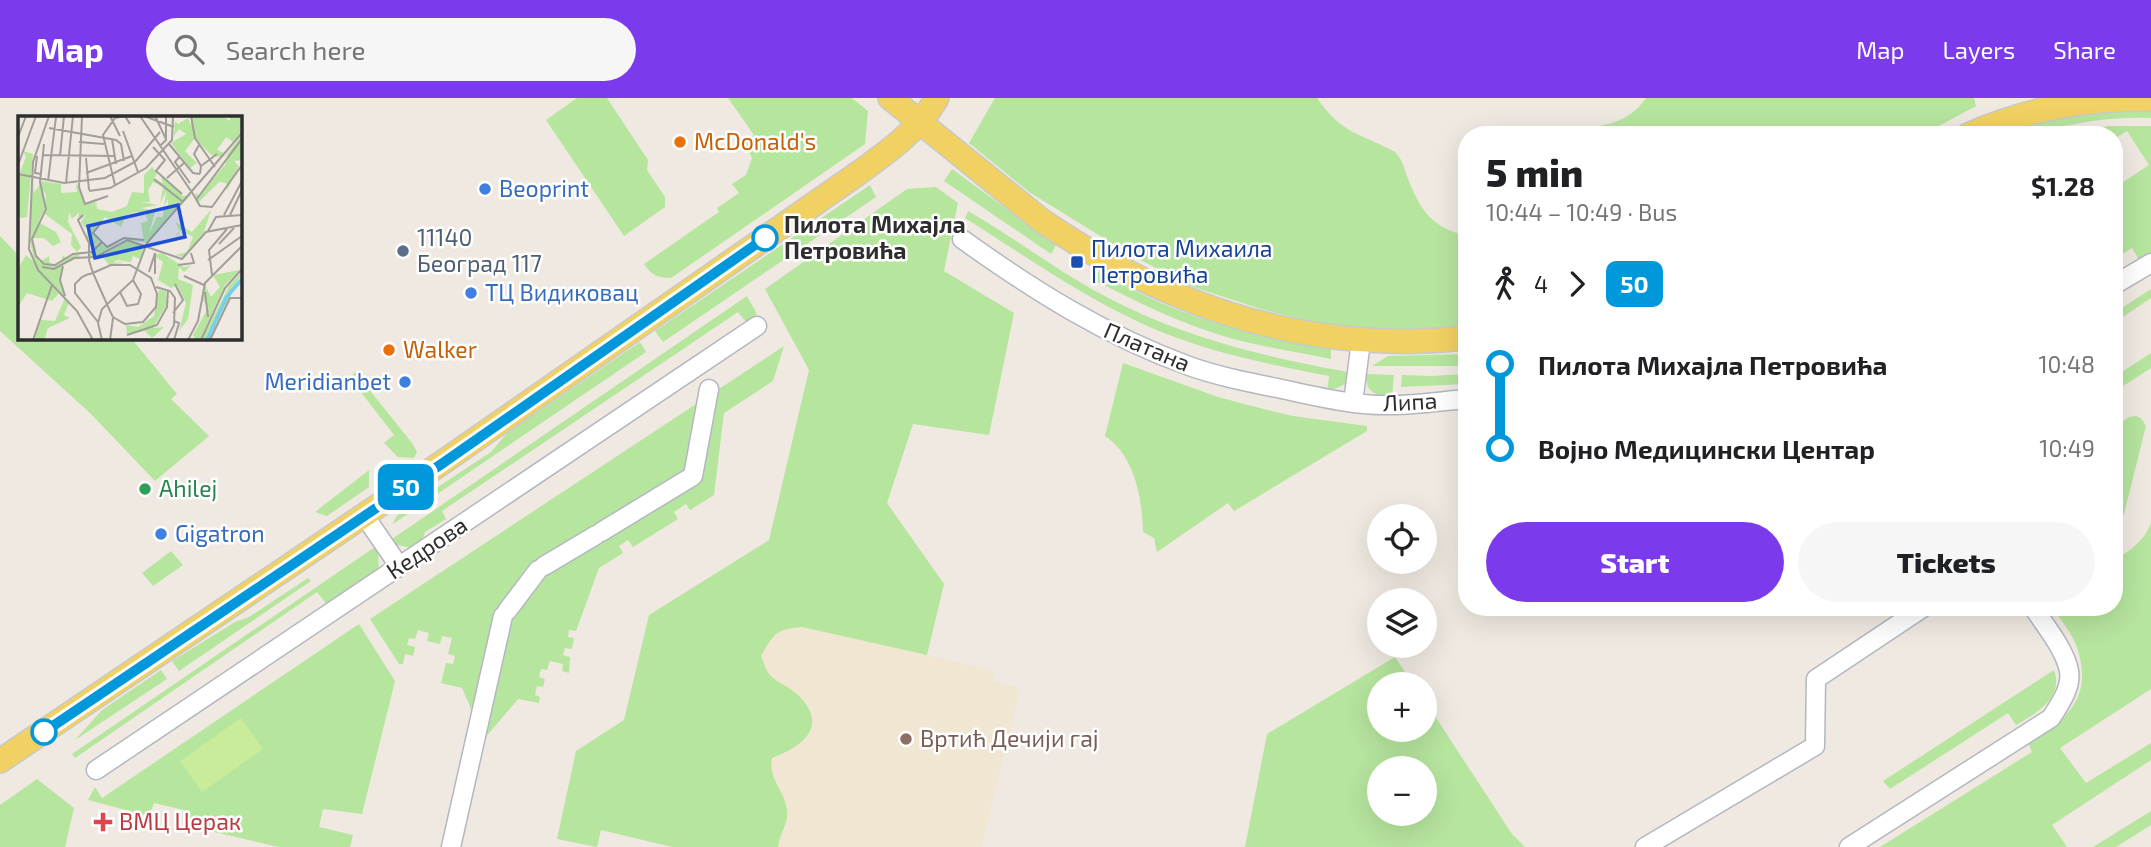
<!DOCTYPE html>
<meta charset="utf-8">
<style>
body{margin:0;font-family:"Exo 2",sans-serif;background:#f6f6f6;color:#202124;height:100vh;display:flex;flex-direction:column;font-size:26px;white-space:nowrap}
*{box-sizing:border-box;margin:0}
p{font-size:23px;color:#757577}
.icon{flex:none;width:38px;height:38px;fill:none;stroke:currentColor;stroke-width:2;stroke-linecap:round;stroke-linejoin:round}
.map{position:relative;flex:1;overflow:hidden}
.panel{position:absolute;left:1458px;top:28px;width:665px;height:490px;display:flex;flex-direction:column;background:#fff;border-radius:28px;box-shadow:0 7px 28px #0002}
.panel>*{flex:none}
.badge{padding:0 14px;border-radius:10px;font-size:24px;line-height:46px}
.controls{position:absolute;left:1367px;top:406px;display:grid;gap:14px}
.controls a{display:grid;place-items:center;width:70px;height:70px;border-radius:50%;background:#fff;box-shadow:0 7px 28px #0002;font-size:35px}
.map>.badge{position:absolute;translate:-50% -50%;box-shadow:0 0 0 4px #fff}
.legs{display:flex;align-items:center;gap:10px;height:77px;padding:0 28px;font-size:23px}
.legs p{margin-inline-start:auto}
.overview{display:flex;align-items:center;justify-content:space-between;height:119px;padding:0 28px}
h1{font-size:38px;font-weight:800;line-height:52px}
.button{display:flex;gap:14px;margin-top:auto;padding:14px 28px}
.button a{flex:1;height:80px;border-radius:42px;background:#7c3aed;color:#fff;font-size:28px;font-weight:800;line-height:80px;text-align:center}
.button a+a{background:#f6f6f6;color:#202124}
ul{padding:0 28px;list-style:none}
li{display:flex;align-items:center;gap:24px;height:84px;font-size:26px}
li i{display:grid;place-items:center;width:10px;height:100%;margin:0 9px;background:currentColor}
li i::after{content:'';width:18px;height:18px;margin:-9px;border:5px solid;border-radius:50%;background:#fff}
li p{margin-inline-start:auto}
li:first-child i{background:linear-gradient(#0000 50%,currentColor 0)}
li:last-child i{background:linear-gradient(currentColor 50%,#0000 0)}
header{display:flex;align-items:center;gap:42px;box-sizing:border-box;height:98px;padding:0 35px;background:#7c3aed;color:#fff}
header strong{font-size:33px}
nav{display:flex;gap:38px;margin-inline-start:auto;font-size:24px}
.search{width:490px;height:63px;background:#f6f6f6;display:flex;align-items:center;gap:18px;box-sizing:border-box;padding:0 24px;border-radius:38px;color:#757577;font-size:26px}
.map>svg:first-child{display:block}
.education{fill:#f0e6d1}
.green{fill:#b6e59e;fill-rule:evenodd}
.pitch{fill:#c9ec9a}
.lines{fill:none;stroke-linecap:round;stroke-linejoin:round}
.minor-casing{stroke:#b4b7c1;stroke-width:21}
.major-casing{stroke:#c9c9c9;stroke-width:26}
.minor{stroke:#fff;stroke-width:18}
.major{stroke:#f2d163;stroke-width:23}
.line-1-casing{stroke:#fff;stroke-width:16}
.line-1{stroke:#0098da;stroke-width:10}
.food-dot{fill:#e8710a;stroke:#fff;stroke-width:2.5}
.shop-dot{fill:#3f7fe0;stroke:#fff;stroke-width:2.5}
.stop-1-dot{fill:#fff;stroke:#0098da;stroke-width:3.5}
.service-dot{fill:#5c6f8a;stroke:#fff;stroke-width:2.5}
.transit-dot{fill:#1a4fb4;stroke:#fff;stroke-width:2.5}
.leisure-dot{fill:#2e9e5b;stroke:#fff;stroke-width:2.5}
.education-dot{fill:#8d6e63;stroke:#fff;stroke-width:2.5}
.health-dot{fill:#e0444e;stroke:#fff;stroke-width:2.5}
.labels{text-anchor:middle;stroke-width:5;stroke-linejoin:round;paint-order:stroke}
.food-label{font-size:23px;fill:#c56008;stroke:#fff;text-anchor:start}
.shop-label{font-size:23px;fill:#366cbe;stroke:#fff;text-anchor:start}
.stop-label{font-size:23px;font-weight:bold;fill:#2e2e2e;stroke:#fff;text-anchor:start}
.service-label{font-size:23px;fill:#4e5e75;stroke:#fff;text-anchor:start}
.transit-label{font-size:23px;fill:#164399;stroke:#fff;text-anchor:start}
.street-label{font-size:23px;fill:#2e2e2e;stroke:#fff}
.leisure-label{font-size:23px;fill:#27864d;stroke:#fff;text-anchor:start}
.education-label{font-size:23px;fill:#785e54;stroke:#fff;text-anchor:start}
.health-label{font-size:23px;fill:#be3a42;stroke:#fff;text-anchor:start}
.inset-river{fill:none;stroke:#75cff0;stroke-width:3.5}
.inset-road{fill:none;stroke:#a29e99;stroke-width:2}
.view{fill:#1d4ed8;fill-opacity:0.15;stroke:#1d4ed8;stroke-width:3.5}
.inset-edge{fill:none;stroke:#2e2e2e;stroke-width:3.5}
</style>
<header>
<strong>Map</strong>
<div class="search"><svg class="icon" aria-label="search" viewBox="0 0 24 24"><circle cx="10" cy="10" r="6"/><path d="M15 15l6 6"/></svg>Search here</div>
<nav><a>Map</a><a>Layers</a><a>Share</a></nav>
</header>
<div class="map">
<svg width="2151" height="749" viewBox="0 0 2151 749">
<rect width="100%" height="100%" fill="#efe9e1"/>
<path class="education" d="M802,529L995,573L992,583L1020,590L982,749H778L787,720L781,693L770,671L772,660L787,655L792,592L778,585L768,575L761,558L772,540L783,530Z"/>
<path class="green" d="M577,0H607L648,62L647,72L665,99V109L624,138L546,22Z
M728,0H852L868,13L865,46L671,180C658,180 651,177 644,166L719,114L717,110L739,95L732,86L746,77L752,60L744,44L754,37Z
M995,0H1317C1343,37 1358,34 1395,54C1402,61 1404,69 1407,78C1420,112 1430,128 1466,138V229L1453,232H1390L1326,227L1264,212L1190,188L1131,157L1029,94L969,45Z
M1646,0H1974L1976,8L1922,37H1568L1575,33C1605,26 1627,27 1646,0Z
M2151,12V20C2125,19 2101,21 2075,26C2051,30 2030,37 2005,37L2048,22L2092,15Z
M2108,28H2151V155L2139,162L2132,150L2114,161V90L2149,67L2127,33L2114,41V37H2074Z
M952,71L1056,147L1051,156L944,83Z
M870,87L876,99L663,244L655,233Z
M936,89L958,105L944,173L1014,215L989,337L913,326L887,405L944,486L927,557L802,529C775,531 774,536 761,558C764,565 766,573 771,578C779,586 790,589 798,597C830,628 802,649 772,660C768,681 784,691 787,712C789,725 779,737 778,749H672L601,732L597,749L557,741L576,653L624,622L649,517L769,442L809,272L765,191L907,91Z
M968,113C1010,137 1048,166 1090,190C1169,235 1254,257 1343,273L1350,275L1348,285L1327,294L1329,278C1273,267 1217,256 1164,235C1092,206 1030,161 965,120Z
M0,138L19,158V240H131L177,296L171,301L209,338L155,383L91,316L0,233Z
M1094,172C1120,185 1146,199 1173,210C1224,230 1277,242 1331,250V261C1297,254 1263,249 1230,240C1181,226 1135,203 1090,180Z
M2151,191V200L2114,225V215Z
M747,198L757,216L746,224L738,214L442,413L446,421L425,434L422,443L412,450L397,447L392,441Z
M640,244L646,254L393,426L396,419L403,412L491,354L507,335Z
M784,248L773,283L724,315L714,397L690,412L686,406L674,414L678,421L633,449L628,442L619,448L623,455L599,470L576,533L569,532L568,539L574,540L572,551L565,550L563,557L570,559L569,575L562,573L563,566L550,563L547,572L541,571L539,579L545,581L543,589L537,588L535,597L540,599L539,605L518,601L484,641L462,590L441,585L446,565L453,566L455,558L448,556L452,540L442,538L440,546L427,543L429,535L418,532L415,541L409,540L407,547L415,549L413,558L405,556L403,566H399L370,521Z
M2151,255V270L2114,294V279Z
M1466,256V268H1372L1388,258Z
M1123,265L1218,299L1252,308L1293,318L1367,328V333L1234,413L1228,405L1157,454L1154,440L1143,434C1142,400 1135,358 1105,338Z
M355,274L412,345L417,354L414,360L398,359L384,345L394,337L350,280Z
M1366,276L1394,277L1392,299C1376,298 1365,294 1366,276Z
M1466,276V286L1401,289L1402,277L1432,278Z
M2136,318L2141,320L2146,328L2124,416L2114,428V329L2129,319Z
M369,372V389L327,418L315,414Z
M2151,424V591L2060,650L2086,685L2151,645V662L2052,727L2067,749H1880L2032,654L2028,644C2070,621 2094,597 2076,547C2071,534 2060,521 2052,509H2114V461C2129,455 2147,440 2151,424Z
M375,449L378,455L379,473L328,508L317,494L75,660L72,656Z
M171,453L183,467L153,488L142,475Z
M308,480L311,483L179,573L172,563L235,524L249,519Z
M359,526L395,583L362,716L323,711L319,729L353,737L350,749H278L185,727L188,713L154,705L149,718L88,702L95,689L102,700Z
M1395,559L1413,586H1379V632H1424L1425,603L1512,736L1525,749H1245L1267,636ZM1379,670H1424V716H1379Z
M161,572L167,581L75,642L102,612Z
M2054,572C2064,600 2037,615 2016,627L2008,615L1890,691L1883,683Z
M37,681L74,710L65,749H0V707Z
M2151,713V727L2116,749H2093Z"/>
<path class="pitch" d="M241,620L263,651L202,694L180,663Z"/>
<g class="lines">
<defs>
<path id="minor" d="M962,141C1033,192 1106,238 1189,268C1217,278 1247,284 1277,290C1315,298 1353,308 1392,307C1417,307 1442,303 1466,301
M2114,187L2151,165
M1353,305L1361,243
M364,417L399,468
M601,434L693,378L709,291
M544,468L596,437
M507,513L538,472
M96,672L757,228
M451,749L503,518
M1645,749L1815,648L1816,581L1924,509
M1849,749L2051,620C2059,607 2072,590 2069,573C2065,551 2045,528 2033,509"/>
<path id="major" d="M890,0L1041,122C1169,210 1309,257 1466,240
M1968,37C2026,11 2088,0 2151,1
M0,663L443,364L850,81C882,58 917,35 937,0"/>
</defs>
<use href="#minor" class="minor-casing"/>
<use href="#major" class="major-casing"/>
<use href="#minor" class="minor"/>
<use href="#major" class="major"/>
</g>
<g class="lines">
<defs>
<path id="line-1" d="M44,634L443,365L765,140"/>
</defs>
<use href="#line-1" class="line-1-casing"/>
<use href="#line-1" class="line-1"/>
</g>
<g class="food-dot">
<circle cx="680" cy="44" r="7"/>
<circle cx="389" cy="252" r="7"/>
</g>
<g class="shop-dot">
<circle cx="485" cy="91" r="7"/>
<circle cx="471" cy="195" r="7"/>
<circle cx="405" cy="284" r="7"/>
<circle cx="161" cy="436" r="7"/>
</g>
<g class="stop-1-dot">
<circle cx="765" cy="140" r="12"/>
<circle cx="44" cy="634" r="12"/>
</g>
<circle class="service-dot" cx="403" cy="153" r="7"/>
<rect class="transit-dot" x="1070" y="157" width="14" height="14" rx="3.5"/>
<circle class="leisure-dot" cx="145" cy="391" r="7"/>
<circle class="education-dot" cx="906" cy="641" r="7"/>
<path class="health-dot" d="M99.5 713.5h7v7h7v7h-7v7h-7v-7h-7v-7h7z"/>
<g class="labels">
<g class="food-label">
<text x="694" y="52">McDonald's</text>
<text x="403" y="260">Walker</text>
</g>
<g class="shop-label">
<text x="499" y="99">Beoprint</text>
<text x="485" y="203">ТЦ Видиковац</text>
<text x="391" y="292" text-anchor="end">Meridianbet</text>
<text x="175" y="444">Gigatron</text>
</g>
<g class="stop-label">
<text x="784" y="135">Пилота Михајла<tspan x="784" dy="26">Петровића</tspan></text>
</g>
<g class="service-label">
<text x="417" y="148">11140<tspan x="417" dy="26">Београд 117</tspan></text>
</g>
<g class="transit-label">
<text x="1091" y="159">Пилота Михаила<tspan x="1091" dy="26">Петровића</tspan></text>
</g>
<g class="street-label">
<text transform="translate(1147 249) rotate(23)" y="8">Платана</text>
<text transform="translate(1410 304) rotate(-3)" y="8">Липа</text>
<text transform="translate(427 450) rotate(-34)" y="8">Кедрова</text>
</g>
<g class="leisure-label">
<text x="159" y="399">Ahilej</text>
</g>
<g class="education-label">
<text x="920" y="649">Вртић Дечији гај</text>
</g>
<g class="health-label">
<text x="119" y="732">ВМЦ Церак</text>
</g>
</g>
<g transform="translate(18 18)">
<rect width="224" height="224" fill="#efe9e1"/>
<path d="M174,0H204L212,5V0H224V16L215,26L208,21L199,34L206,37L203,41L193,39L177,22L167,35L179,47L172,52L153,27L168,18L161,13L156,20L157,5L160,8L170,2L173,9ZM224,19V44L216,45L221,50L209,74L208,67L201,66L180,87L177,77L181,79L207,49L210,38L207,41ZM5,35L15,38L9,101L4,102L0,100V61L8,41ZM134,51L139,57L136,63L145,67L143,60L165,80L173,79L159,93L150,89V83L146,91L148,75L142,88L145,71L135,66L130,74L132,86H123L140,89L123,92L137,95L131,118L139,101H145V92H157L129,127L110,124L126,129L121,150L122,143L115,140L113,146L99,144L95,147L104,146V147L91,149L84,140L109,124L107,122L81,140L71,141L76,122L72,130L67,120L74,114L68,118L74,107L67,112L63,106L69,98L62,104L66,99L60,102L61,96L54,103L51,96L50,106L63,131L59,136L53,129L54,118L27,98L28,79L24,72L27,92L20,106L38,116L43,126L35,130L26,122H14L17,139L22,146L31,140L32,149L43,147L45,139L48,142L61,137V141L45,149L42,163L47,182L23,157L41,177L34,185L9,177L0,191V153L8,139L17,147L11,121L15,67L16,77L24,65L43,68V77L59,76L58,69L59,68L67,89L74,84L75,92V84L77,83L78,93L79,83V93L94,96L109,90L114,76L126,77V59ZM118,96L127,97L130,105L123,107L126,125L106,122L88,132L83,127L75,135L83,127L82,125L73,133L81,125L74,117L87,101L103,111L108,99ZM193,94L186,116L166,141L157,139L169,136L175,121L163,114L159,120L158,119L162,114L157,106L174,116ZM144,137L166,151L173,150L166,156L161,151L160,163L175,169L170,203L161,215L168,187L159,169L153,172L140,164L145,146L135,139ZM222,154L207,169L182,224H178L175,219L190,192L185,184L187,169L193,181L202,171L195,159ZM224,156L191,224H184L211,170ZM141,174L148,175L149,188L135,212L146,211L134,222L127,215L109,218L108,209L120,211L136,200ZM47,182L51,186L46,199L52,202L30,212L26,224H15L23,204L37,205Z" fill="#b6e59e" fill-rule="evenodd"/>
<path class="inset-river" d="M189,224L208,182L224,163"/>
<path class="inset-road" d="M31,0L15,46L11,133L20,154L59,195L75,224M64,0L61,71L67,88L90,80M92,0L102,20M122,0L175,78M126,0L156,11M137,0L148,23M173,0L177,22L197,51M31,12L98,24L103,28L106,45M105,15L120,56M0,21L8,0M94,23L98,48M61,26L86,28M26,28L22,66L28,93L14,123L18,140L26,148L37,149L55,138L74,136L84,126M151,28L175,57L182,58M143,29L148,24V0M181,29L176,38L183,50M135,31L147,44L138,55L164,78M25,39L96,40M19,40L17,57L23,58M42,40L46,0M162,40L157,46L172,67M68,42L71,74M0,49L18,0M68,57L114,40M0,58L46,67L87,62L117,46L142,16M182,58L183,50L199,38M149,62L166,47M136,63L164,85M30,65L38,1M48,67L55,0M97,69L85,19L97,2L107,0L112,8M71,75L92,72L128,52L154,24L155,0M175,78L182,90L194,91L224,49M178,84L223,24M65,99L60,104L71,127V144L73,151L75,157L88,186L92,195L95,201L107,208L125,206L138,191L139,178L133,162L112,149H93L77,156L75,157L68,159L64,161L57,168V177L80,206M206,99L224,65M212,99L224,74M83,107L75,117L89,131L106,122L126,124M190,115L198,101L224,99M201,128L216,112M190,144L224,120M160,149L176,147L173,137M45,150L42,164L47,180M24,151L36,153L56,142L78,141L109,124L164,143L188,116L224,109M131,156L137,137V158M194,159L191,134L209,113M166,160L186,169M138,171L152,175L157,182L156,209L148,224M102,176L109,190L120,188L123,178L115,164M187,176L190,201M155,197L165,184L157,168M109,219L139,209L149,191L150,174M15,224L34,169M84,224L80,207L84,193L115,164L129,127L224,17M92,224L95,202M156,224L161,207L156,205M170,224L180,205L187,167L224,130M183,224L207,172L224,153M192,224L212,182H224"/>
<path class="view" d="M160,89L167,121L77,142L70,110Z"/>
<rect width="224" height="224" class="inset-edge"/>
</g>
</svg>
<div class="controls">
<a><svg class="icon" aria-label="locate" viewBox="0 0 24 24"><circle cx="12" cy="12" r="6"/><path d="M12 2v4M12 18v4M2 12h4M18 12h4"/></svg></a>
<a><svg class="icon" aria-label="layers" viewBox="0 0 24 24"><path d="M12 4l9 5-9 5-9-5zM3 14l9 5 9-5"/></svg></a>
<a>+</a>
<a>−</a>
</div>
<b class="badge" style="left:406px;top:389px;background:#0098da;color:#fff">50</b>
<section class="panel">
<div class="overview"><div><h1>5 min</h1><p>10:44 – 10:49 · Bus</p></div><b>$1.28</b></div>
<div class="legs"><svg class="icon" aria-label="walk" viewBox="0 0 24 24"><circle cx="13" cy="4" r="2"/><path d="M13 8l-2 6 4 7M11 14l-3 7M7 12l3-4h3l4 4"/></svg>4<svg class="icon" aria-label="forward" viewBox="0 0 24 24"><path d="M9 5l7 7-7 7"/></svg><b class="badge" style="background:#0098da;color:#fff">50</b></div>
<ul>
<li><i style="color:#0098da"></i><b>Пилота Михајла Петровића</b><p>10:48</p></li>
<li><i style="color:#0098da"></i><b>Војно Медицински Центар</b><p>10:49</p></li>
</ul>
<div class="button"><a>Start</a><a>Tickets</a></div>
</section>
</div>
